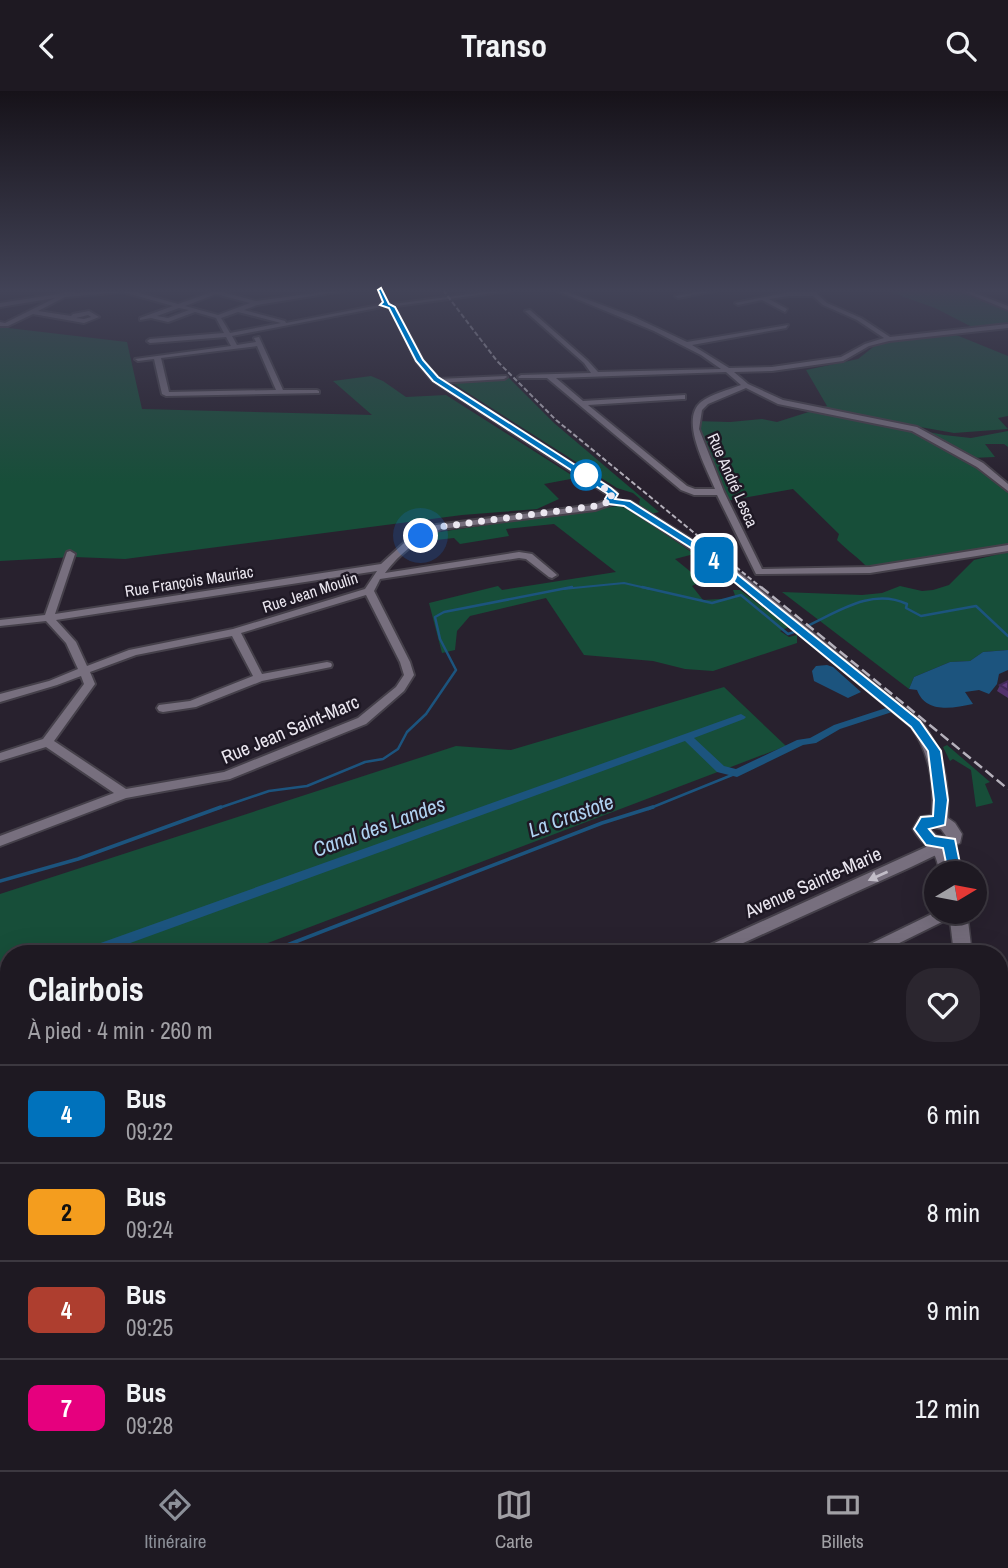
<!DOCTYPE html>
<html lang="fr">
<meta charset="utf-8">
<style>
body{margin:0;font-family:"Archivo Narrow",sans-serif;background:#2b262f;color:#f1f3f6;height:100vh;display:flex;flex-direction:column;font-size:26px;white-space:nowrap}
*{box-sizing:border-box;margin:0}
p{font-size:23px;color:#a1a0a5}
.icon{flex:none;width:38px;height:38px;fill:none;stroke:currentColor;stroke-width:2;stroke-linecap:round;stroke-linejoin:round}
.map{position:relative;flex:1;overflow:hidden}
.details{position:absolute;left:0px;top:854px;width:1008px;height:525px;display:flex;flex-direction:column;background:#1e1922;border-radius:28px 28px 0 0;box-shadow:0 7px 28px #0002,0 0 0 2px #3c3840}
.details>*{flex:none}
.badge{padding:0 14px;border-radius:10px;font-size:24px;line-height:46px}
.needle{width:46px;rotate:80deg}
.buttons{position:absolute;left:924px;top:770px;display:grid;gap:14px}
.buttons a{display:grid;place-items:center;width:63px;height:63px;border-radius:50%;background:#1e1922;box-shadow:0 7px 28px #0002,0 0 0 2px #3c3840;font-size:35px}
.you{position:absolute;width:35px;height:35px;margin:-18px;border:5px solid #fff;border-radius:50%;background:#1a73e8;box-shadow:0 0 0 10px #1a73e833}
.map>.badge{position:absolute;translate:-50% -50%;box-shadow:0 0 0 4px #fff}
.round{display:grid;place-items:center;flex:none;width:74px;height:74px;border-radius:28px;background:#2b262f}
.overview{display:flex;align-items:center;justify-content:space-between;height:119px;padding:0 28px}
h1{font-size:33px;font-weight:700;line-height:52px}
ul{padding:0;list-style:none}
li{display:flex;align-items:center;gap:21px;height:98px;padding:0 28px;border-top:2px solid #3c3840}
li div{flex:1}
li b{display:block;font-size:26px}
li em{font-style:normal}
li .badge{min-width:77px;font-weight:700;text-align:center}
header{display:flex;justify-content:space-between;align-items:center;height:91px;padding:0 28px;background:#1e1922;font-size:32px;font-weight:700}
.dock{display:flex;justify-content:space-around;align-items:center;height:98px;border-top:2px solid #3c3840;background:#1e1922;font-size:19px;color:#a1a0a5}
.dock a{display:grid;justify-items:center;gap:4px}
.dock .selected{color:#8c9099}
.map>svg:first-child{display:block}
.green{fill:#174e39}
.water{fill:#1c547e}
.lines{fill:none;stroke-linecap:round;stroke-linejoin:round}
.stream-far2{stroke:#1c547e;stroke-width:2}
.stream-far1{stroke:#1c547e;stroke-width:2.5}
.stream{stroke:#1c547e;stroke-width:3.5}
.canal{fill:#1c547e;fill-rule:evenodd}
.street-casing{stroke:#45404a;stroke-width:4}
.secondary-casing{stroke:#45404a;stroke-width:3}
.street{fill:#776f7e;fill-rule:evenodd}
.secondary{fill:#776f7e;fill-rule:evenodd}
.rail-far1{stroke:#b5b1bb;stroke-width:2;stroke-dasharray:5 2.5;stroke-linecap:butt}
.rail{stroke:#b5b1bb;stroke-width:2.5;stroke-dasharray:10 4.5;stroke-linecap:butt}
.wall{fill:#53326c}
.building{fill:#603a7d;stroke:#432958;stroke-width:2}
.oneway{fill:#c2bdc8}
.line{fill:#0072bc;stroke:#fff;stroke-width:2}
.walk{stroke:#ebe7f0;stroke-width:7;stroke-dasharray:0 12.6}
.stop-dot{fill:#fff;stroke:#0072bc;stroke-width:3.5}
.labels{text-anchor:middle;stroke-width:5;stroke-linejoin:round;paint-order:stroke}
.far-street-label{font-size:16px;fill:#ebe7f0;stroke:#1e1824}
.street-label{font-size:19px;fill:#ebe7f0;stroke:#1e1824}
.water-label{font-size:21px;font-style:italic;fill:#afd2f1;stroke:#1e1824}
</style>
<header><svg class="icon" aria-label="back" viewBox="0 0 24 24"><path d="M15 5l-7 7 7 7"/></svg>Transo<svg class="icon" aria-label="search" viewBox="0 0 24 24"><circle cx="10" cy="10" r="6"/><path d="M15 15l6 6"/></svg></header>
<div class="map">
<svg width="1008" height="1379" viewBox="0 0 1008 1379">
<rect width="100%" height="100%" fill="#28212e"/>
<path class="green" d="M961,199L1008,218V234L974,237L935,217L887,200Z
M0,236L127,251L142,318L372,324L333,290L371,285L383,290L406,306L446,304L576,387L544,393L559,408L537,418L462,424L125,468L74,466L0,470Z
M949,241L1008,265V325L998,327L1008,338L954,342L818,318L827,315L806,279L858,268L877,253L890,249Z
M509,287L554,332L659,421L651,423L639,413L640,408L633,402L617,397L451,291Z
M815,319L944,344L971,347L1008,340V356L1004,353H985L995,366L971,367L1008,397V457L870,479C860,468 848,460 837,449L839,443L793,398L726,410L695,330L730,331L762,328L777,331Z
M618,415L629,418L694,463L675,468L702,490L692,495L703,509L736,507L733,499H740L789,536L780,540L789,546L797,544V552L713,580L685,578L653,570L584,564L546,507L470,525L457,540L455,559L442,562L429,512L498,495L502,499L616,481L554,433L506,438L509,445L460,453L454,447L427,450L432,442Z
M1008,461V559L983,561L970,570L950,571L914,586L909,598L782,501L862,504L882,502L900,495L922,500L933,499L949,494L974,469Z
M724,596L786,655L239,863H9V950L0,953V803L456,655L511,659Z
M947,654L990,691L985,693L993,712L976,716L971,679L953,668L950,670L943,656Z"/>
<path class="water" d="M1008,559V579L999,583L997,593L989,603L979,599L965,601L973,613C953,617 926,623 917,599L909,598L914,586L950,571L970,570L983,561Z
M827,574L833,576L861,601L848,607L814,590L812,580L816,575Z"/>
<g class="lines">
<path class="stream-far2" d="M563,498L624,492L650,498"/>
<path class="stream-far1" d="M642,496L712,512L741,504L788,543L797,540
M803,537C836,522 871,496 907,513L906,517L921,525L976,515L1008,545
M216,718L269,700L307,695L365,671L383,668L398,658L407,641L426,623L456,579L440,548L435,526L444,521L572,496
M648,718L737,682"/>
<path class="stream" d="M0,790L78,768L221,716
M264,863L602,732L653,716
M0,964L9,961"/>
<path class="canal" d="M889,616L892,617L894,619L892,621L840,638L816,652L803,654L737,686L717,681L685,650L100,863H79L81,859L738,624L741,623L746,626L744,628L694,647L724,675L736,678L797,649L810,647L834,634Z
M9,885V896L0,900V888Z"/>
<defs>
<path id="street" d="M73,199H80L74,202L129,199L178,213L218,199H225L222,201L256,210L337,199H349L257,214L244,219L285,230L286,232L384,213L387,215L232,245L237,254L256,251L254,247L259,246L283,299H317L319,300V302L166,305L162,303L154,268L138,270L135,268L231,255L226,246L150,252L147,250L150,248L224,242L216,227L195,221L168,231L151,227L140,229V227L173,215L123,201L65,206L38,220L71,225L73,223L89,220L99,226L84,232L33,223L8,235H0V231L5,232L55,207L0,216V212L58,203ZM216,203L250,212L218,224L185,215ZM179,217L189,219L168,227L157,225ZM238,221L281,232L230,242L221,227ZM88,224L91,226L84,228L76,227ZM257,255L276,299L169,301L161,267Z
M501,199H515L396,215L393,213Z
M555,199H562L634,226L687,251L788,234L786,237L692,254L729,277L772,276L841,266L865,253L884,247L857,229L823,214L813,205H789L769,208L787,218L785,221L762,209L738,214L735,212L789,201H811V199H817V203L827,212L861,227L890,246L1008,233V237L889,250L869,255L843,270L772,280L734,281L748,293L783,309L917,336L983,372L1008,393V400L977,376L912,340L778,313L746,297L708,313L702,319L699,338L724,401L762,478L870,476L1008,454V460L870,482L756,483L717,404H694L681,399L547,287H519L518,286L521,284L591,282L584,272L525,220L530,219L588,270L598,281L721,278L701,264L654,240ZM726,281L741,294C728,299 711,303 701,311C679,329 707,378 715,398H695L687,395L588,314L682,308H685V304L583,310L556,287Z
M708,199H719L678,207L675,205Z
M960,199H967L1008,215V219Z
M506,285L507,286L504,288L438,292L435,290L438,288Z
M612,407L616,410L615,412L595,419L441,438C418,448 400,462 385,482L519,461L532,463L557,484L552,487L549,486L526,468L519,467L380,488L374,500L410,571L414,584L404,600L366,633L230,688L126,707L0,755V745L114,702L46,656L0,670V662L43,648L84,593L81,585L57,594L0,611V603L49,590L78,578L66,552L46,530L0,535V529L45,524L67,461L70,460L75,463L55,523L381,473L404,452L436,434L594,414ZM377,480L365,498L233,538L129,559L87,575L76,551L56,529ZM366,504L400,571L404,584L396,596L358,627L224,681L126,698L54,650L95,593L90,581L136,564L232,545L253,585L190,610L159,614L157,617L159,620L163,621L196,616L262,590L331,576L332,574L331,572L327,571L262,583L241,542Z
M936,747L941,749L943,752L936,764L911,776L719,863H697L699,859L926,756L931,749Z
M936,821H956L954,825L877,863H856L858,859Z
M9,1081V1099L0,1103V1085Z
M9,1361V1370H24L21,1378L0,1379V1365Z
M179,1370H201L203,1379H181Z
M450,1370H481L475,1379H445Z"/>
<path id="secondary" d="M378,199H384L390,214H384Z
M388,214H394L424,270L438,286L617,401V405H609L432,290L416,271Z
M623,410H631L706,457L746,487L921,630C944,659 949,690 948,727L955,732L962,743L960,752L949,757L956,772L957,782H939C937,755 924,758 913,738L920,726L932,724C934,692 930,663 911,636L738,493L698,463L623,414ZM931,736L941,738L946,745H937L930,738Z
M949,821H967L972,863H954Z
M999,1154L1008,1159V1194L1003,1196L999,1195Z
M1008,1216V1311L999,1307V1220Z
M999,1343L1008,1346V1379H991L989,1370H999Z
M881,1370H916L912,1379H877Z"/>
</defs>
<use href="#street" class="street-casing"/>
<use href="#secondary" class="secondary-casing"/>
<use href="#street" class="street"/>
<use href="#secondary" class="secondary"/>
<path class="rail-far1" d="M443,199L497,270L556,329L763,498"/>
<path class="rail" d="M761,496L1008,698"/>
</g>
<path class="wall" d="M1008,590V607L997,600L1000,594Z"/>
<path class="building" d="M1008,590V599L1000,594Z"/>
<defs><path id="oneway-solid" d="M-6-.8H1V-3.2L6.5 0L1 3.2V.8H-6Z" transform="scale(1.75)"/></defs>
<use class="oneway" href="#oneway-solid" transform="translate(878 785) rotate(156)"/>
<linearGradient id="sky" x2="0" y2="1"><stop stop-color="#161219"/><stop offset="0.51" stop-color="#424357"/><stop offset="1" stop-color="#424357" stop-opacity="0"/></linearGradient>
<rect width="1008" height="392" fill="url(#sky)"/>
<path class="line" d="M381,197L389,213L395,216L423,269L438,286L611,397L618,403L615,408L630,410L706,458L920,630L941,660L948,709L945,734L929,738L935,745L955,748L962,782L960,786H949L943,757L926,754L914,738L921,726L933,725L934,709L928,660L911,636L699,462L624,415L609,413L605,408L608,403L605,401L433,290L416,270L389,217L380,214L383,211L378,199Z"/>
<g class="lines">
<path class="walk" d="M421,445L439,436L595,415L612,410L610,406L613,403L583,383L586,384"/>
</g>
<circle class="stop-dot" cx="586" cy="384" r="14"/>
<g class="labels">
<g class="far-street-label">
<text transform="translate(733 389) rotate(66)" y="6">Rue André Lesca</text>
<text transform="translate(189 490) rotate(-9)" y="6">Rue François Mauriac</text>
<text transform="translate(310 501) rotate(-18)" y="6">Rue Jean Moulin</text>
</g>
<g class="street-label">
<text transform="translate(290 638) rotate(-23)" y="7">Rue Jean Saint-Marc</text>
<text transform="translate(813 791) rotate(-24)" y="7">Avenue Sainte-Marie</text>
</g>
<g class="water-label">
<text transform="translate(571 725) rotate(-20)" y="7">La Crastote</text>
<text transform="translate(379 736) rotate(-20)" y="7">Canal des Landes</text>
</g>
</g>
</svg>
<div class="buttons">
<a><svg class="needle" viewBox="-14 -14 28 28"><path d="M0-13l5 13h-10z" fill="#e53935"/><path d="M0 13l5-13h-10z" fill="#a1a0a5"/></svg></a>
</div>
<div class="you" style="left:421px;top:445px"></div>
<b class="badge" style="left:714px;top:469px;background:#0072bc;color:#fff">4</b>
<section class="details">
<div class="overview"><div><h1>Clairbois</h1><p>À pied · 4 min · 260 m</p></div><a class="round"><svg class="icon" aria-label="heart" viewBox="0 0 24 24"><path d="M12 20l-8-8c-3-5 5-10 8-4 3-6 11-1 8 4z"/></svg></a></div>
<ul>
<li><span class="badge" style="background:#0072bc;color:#fff">4</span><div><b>Bus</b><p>09:22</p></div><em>6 min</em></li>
<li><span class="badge" style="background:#f49d1e;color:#111">2</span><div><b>Bus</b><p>09:24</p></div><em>8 min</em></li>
<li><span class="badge" style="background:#ae3e2f;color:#fff">4</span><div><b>Bus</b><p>09:25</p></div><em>9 min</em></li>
<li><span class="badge" style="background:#e6007e;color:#fff">7</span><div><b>Bus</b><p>09:28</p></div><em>12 min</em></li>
</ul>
</section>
</div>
<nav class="dock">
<a class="selected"><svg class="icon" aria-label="directions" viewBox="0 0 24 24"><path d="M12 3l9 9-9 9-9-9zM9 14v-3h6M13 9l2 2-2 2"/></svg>Itinéraire</a>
<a><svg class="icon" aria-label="map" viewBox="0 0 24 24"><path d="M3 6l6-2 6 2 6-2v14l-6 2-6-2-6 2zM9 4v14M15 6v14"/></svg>Carte</a>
<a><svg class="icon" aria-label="tickets" viewBox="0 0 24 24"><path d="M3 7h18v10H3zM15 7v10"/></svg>Billets</a>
</nav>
